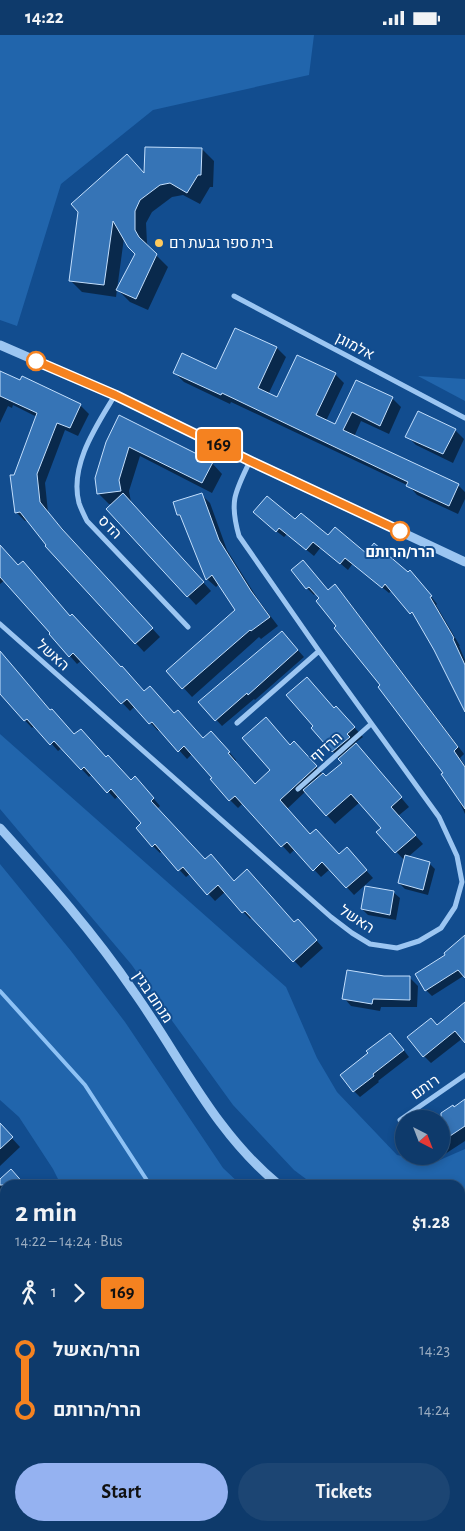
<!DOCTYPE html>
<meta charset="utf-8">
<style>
body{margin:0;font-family:"Alegreya Sans",Heebo,sans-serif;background:#1c4573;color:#f1f3f6;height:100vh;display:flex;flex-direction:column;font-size:19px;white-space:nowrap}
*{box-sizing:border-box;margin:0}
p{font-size:16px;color:#9badc1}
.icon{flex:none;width:28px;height:28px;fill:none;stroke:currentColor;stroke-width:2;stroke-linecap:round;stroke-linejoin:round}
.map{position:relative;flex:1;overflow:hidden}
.sheet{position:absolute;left:0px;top:1145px;width:465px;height:351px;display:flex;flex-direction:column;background:#0e3a6b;border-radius:15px 15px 0 0;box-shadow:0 2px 8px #0003,0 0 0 1px #2e547e}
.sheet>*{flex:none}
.badge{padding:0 10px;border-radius:4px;font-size:18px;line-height:32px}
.needle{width:32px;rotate:138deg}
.buttons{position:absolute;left:395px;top:1075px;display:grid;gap:10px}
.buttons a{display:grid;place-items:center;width:55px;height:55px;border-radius:50%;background:#0e3a6b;box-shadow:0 2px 8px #0003,0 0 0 1px #2e547e;font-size:25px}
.map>.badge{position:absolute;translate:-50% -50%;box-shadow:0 0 0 2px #fff}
.legs{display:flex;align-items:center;gap:8px;height:55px;padding:0 15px;font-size:16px}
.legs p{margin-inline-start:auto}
.summary{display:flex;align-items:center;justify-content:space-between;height:85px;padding:0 15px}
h1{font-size:28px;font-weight:700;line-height:38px}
.action{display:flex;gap:10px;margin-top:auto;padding:10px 15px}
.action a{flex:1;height:58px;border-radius:30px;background:#95b2f1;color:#111;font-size:20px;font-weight:700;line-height:58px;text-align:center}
.action a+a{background:#1c4573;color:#f1f3f6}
ul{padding:0 15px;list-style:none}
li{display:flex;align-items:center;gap:18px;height:60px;font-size:19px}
li i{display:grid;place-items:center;width:8px;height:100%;margin:0 6px;background:currentColor}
li i::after{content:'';width:12px;height:12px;margin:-6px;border:4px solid;border-radius:50%;background:#0e3a6b}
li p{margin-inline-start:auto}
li:first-child i{background:linear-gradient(#0000 50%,currentColor 0)}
li:last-child i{background:linear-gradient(currentColor 50%,#0000 0)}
.status{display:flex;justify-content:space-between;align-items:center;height:35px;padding:0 25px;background:#0e3a6b;direction:ltr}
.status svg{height:14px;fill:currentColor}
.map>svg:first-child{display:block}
.green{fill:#2165ac}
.shadow{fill:#0007}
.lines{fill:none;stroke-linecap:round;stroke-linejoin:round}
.stream{stroke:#8ec2f5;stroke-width:4}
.building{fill:#3674b6;stroke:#c3dffd}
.minor{stroke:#9cc6f2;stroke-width:5}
.tertiary{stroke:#9cc6f2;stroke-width:9}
.line-1-casing{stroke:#fff;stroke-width:11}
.line-1{stroke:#f58220;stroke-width:8}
.poi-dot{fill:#ffca5d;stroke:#124d8f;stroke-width:2}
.stop-1-dot{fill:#fff;stroke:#f58220;stroke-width:2.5}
.labels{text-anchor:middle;stroke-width:4;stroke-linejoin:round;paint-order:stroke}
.poi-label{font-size:15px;fill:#fff;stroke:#124d8f;text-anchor:start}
.street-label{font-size:15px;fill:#fff;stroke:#124d8f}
.stop-label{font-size:15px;font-weight:bold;fill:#fff;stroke:#124d8f}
</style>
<div class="status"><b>14:22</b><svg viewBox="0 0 49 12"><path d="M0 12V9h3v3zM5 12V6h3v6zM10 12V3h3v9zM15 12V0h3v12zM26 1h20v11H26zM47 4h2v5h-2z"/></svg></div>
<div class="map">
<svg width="465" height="1496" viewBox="0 0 465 1496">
<rect width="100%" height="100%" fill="#124d8f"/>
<path class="green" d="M0,0H314L309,40L153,75L61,149L17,291L0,285Z
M418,341L465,344V366Z
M0,699L286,952L317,1023L337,1057L397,1120L433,1128L465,1114V1203H460V1150H314L294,1135L233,1070L131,929L0,774Z
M0,829L71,916L125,987L223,1133L241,1150H61L53,1134L19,1082L0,1065Z
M460,1244H465V1365H460Z"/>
<path class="shadow" d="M202,114L214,126L213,152H210L200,169L183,160L172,162L152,177L146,188L147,208L150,214L168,232L148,275L130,267L118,255L136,219L124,203L116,262L82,257L70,245L146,140Z
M236,294L277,313L286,322L268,360L277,364L335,339L344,348L326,386L336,390L356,346L392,363L401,372L389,399L361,386L354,402L458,450L465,457V464L458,479L417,460L409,451L231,367L230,369L184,347L174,337L216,336Z
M0,337L80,370L89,379L78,401L65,395L45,448L48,477L71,504L160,602L144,617L47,511L28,485L25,486L16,477L14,441L37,382L13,370L12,373L8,371L0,388Z
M455,395L464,404L453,428L416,410L407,401Z
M107,407L212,428L222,439L212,458L140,421L129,456L131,467L211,556L196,570L108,474L114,469H109L99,459L96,443Z
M201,459L210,468L227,515L259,566L278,591L261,604L259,602L192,662L168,636L236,575L219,549L216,552L207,544L183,484L178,480Z
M261,484L295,486L417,544L437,569L436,570L460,611H459L465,625V674L435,615L417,584L392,555L389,558L353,528L348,535L321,512L314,521L287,499L284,502Z
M0,511L19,532L145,657L174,680L178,676L204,704L219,705L236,725L235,727L255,750L272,735L290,711L302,715L326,743L343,728L313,693L335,674L345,682L363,702L355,708L409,772L398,781L423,809L408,822L429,828L435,834L428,860L405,854L399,848L405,826L378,797L382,793L360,767L335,789L305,757L287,774L311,800L339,820L354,822L373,843L354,860L330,834L321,842L295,814L290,819L243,768L238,773L230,765L212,744L214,743L192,719L187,724L160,694L158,696L135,671L130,676L82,625L77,629L70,621L5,545L0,549Z
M303,527L329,556L335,551L342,558L464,719L460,723L465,731V779L460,768L462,767L445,738L338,591L321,563L316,558L314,560L307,553Z
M288,604L304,622L255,665L254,664L222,691L200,667Z
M4,622L51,676L74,701L106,723L131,746L142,750L160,771L157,774L205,826L294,888L305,892L323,913L301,933L253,882L250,884L225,857L215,866L190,839L186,842L162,816L160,818L153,811L143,789L118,761L115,764L92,739L89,742L62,713L58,716L35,690L32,693L0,658V625Z
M393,857L400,863L396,885L368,880L362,874Z
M465,900V940L432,961L426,955L447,920Z
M384,942L410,943L418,951L417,972H381L380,976L351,971L344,963Z
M465,969V1006L463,1003L431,1028L424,1021L438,991Z
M396,1005L409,1022L378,1046L379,1047L360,1062L354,1056Z
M465,1066V1106L445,1119L441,1116V1084H435Z
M0,1090L20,1112L0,1131Z
M0,1146L24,1150H5V1241L0,1235Z
M460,1393H465V1433L460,1428Z
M0,1402L5,1408V1474L0,1479Z
M460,1457H465V1496H450L451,1491H460Z
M11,1491H79L83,1496H6Z
M163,1491H254L271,1496H164L166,1493Z
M298,1491H434L433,1496H297Z"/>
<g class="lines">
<path class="stream" d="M0,956L85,1050L150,1150
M460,1312H465"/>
</g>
<path class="building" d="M145,112L202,113L201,140H198L187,158L170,148L160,150L140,165L135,176V195L139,202L157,219L136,264L116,255L135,219L128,212L113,186L104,250L69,246L78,177L71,169L127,119L144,138Z
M235,293L277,312L258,353L277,362L297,320L336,338L316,380L335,389L356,345L393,362L380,391L352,377L343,395L459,449L449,471L406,451L408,447L222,358L221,360L173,338L182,318L216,334Z
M0,336L20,345L22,341L81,369L70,393L57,388L37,439L40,467L62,494L153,593L135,609L45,511L46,510L20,477L15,478L10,440H14L37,378L0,361Z
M418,376L456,394L443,419L405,402Z
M119,380L213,427L202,448L129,412L119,445L121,456L97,459L95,443L106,407Z
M123,458L204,547L187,562L106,474Z
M202,458L219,505L251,556L270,582L251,596L250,595L182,654L166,636L235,575L212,540L206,545L180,480H177L173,467Z
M267,461L295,484L301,478L328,500L335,492L366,518L374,508L408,537L410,535L432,561L430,562L454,603L453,604L465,630V677L434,615L412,577L410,579L385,549L382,553L345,523L340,529L313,507L306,515L279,493L276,497L253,477Z
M0,510L18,530L23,526L70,581L72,579L121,632L122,631L144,656L150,651L174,678L178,675L203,703L211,696L230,717L228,718L255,749L270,735L242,703L266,682L290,710L294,706L317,731L280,765L310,799L316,794L339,819L347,812L367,835L346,853L322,827L313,836L287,807L281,812L235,761L229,766L210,744L212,743L184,711L178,717L152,687L149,689L127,664L121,669L73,618L69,622L49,599L50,598L0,542Z
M303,525L328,555L335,549L458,712L454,716L465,732V774L441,739L443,738L378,652L380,650L334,593L336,591L316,566L319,563L309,552L306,554L291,535Z
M282,596L298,615L248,660L247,658L215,686L198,667Z
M0,616L50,675L52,674L74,699L81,694L106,722L108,720L131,745L135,741L154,763L151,766L205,824L211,819L234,846L247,834L294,887L298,884L317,905L293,927L245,876L242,878L218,850L207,860L183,832L178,836L155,809L152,812L136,793L141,788L111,754L107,758L84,732L81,735L54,706L50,710L27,684L24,686L0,659Z
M307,642L334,673L336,671L355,692L347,699L350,702L332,717L311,693L313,691L286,660Z
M356,708L402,762L391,772L416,800L395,818L376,797L381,793L351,759L326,781L303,755L323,738L326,741L342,728L338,724Z
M405,820L430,827L423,855L398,848Z
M365,851L394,856L390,880L361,874Z
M465,900V943L458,935L425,956L415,939L445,920L444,918Z
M347,935L384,941H410V965L373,964L372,969L342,964Z
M465,967V1008L455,996L423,1022L407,1002L431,983L437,990Z
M390,998L404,1015L373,1039L374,1041L353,1057L340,1040L368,1018L366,1016Z
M465,1064V1091L441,1107V1078L453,1070L454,1072Z
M0,1088L13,1102L0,1114Z
M11,1134L25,1150H0V1144Z"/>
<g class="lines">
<path class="minor" d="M234,261L465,383
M115,360C97,390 69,430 79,468C81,474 84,480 87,486L188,592
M0,589L331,882L352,898L370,909L397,913L419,906L441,893L455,872L462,847L457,821L439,782L319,616L239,501C229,466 235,457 250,426
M237,688L319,616
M298,754L371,689
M400,1085L465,1040
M0,1262L5,1278
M0,1320L5,1311
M0,1380L5,1385
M460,1442H465
M107,1491L114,1496"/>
<path class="tertiary" d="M0,310L115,360L250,426L465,527
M0,793C47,845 94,898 134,957C181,1023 214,1097 279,1150
M460,1218H465"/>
</g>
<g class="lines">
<defs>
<path id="line-1" d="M36,326L115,360L250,426L400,496"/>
</defs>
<use href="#line-1" class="line-1-casing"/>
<use href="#line-1" class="line-1"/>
</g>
<circle class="poi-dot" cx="159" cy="208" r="5"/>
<g class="stop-1-dot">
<circle cx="36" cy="326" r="9"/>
<circle cx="400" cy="496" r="9"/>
</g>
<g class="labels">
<g class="poi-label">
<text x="169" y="213">בית ספר גבעת רם</text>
</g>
<g class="street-label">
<text transform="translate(355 311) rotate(28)" y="5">אלמוגן</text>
<text transform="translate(110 492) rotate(46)" y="5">הדס</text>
<text transform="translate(53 620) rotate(42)" y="5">האשל</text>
<text transform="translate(326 712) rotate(-42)" y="5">הרדוף</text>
<text transform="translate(357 884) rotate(33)" y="5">האשל</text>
<text transform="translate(153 962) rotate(56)" y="5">מנחם בגין</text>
<text transform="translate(425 1052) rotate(-35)" y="5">רותם</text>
</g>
<g class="stop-label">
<text x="400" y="522">הרר/הרותם</text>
</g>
</g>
</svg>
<div class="buttons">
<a><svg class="needle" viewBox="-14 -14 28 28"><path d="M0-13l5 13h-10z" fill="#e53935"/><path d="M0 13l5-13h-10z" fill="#9badc1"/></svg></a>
</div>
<b class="badge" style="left:219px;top:410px;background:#f58220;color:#111">169</b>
<section class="sheet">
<div class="summary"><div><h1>2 min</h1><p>14:22 – 14:24 · Bus</p></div><b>$1.28</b></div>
<div class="legs"><svg class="icon" aria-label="walk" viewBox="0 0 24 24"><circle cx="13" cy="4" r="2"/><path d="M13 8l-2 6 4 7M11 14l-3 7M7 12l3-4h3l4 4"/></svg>1<svg class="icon" aria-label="forward" viewBox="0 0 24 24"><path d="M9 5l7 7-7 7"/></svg><b class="badge" style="background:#f58220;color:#111">169</b></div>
<ul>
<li><i style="color:#f58220"></i><b>הרר/האשל</b><p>14:23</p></li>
<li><i style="color:#f58220"></i><b>הרר/הרותם</b><p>14:24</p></li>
</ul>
<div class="action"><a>Start</a><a>Tickets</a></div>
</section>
</div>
